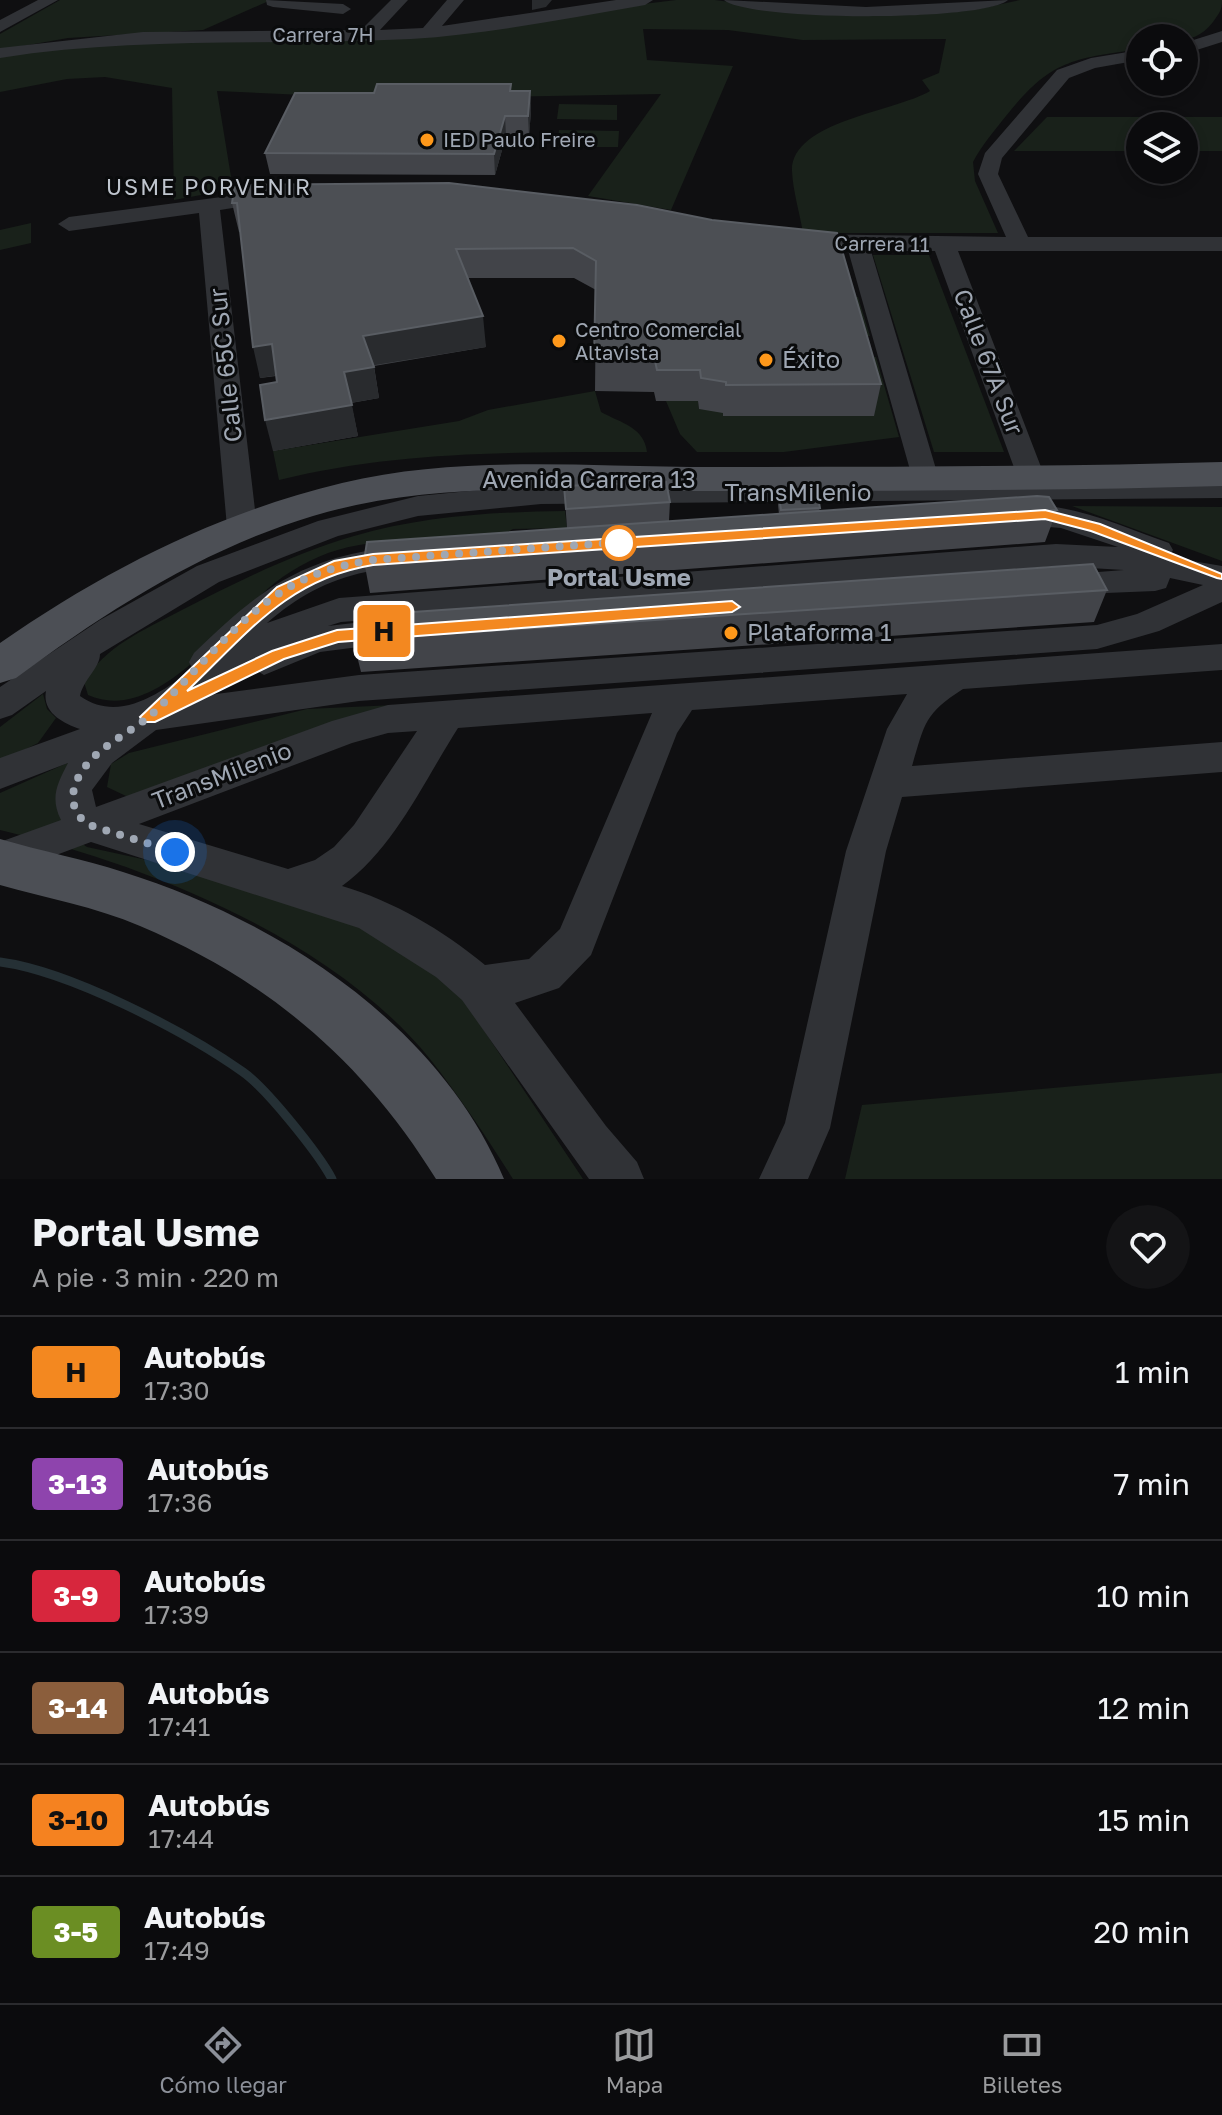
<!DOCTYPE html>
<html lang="es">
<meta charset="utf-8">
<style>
body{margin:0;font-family:"Golos Text",sans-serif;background:#141416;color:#f1f3f6;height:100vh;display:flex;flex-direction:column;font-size:30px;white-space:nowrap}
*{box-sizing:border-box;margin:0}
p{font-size:26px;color:#9a9b9d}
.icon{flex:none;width:44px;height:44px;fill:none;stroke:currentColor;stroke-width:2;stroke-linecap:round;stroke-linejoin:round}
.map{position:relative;height:1179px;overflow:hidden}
.panel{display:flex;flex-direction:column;background:#0b0b0d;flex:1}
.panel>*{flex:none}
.badge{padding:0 16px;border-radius:6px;font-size:28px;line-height:52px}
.fabs{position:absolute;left:1126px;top:24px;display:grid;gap:16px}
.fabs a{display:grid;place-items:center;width:72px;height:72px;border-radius:50%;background:#0b0b0d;box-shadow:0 4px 12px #0003,0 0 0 2px #2b2b2e;font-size:40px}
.you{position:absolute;width:40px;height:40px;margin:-20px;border:6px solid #fff;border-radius:50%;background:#1a73e8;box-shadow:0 0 0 12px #1a73e833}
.map>.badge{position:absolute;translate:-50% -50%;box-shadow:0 0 0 4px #fff}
.round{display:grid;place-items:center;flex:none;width:84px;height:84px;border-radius:42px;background:#141416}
.overview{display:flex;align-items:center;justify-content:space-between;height:136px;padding:0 32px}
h1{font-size:38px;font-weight:700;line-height:60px}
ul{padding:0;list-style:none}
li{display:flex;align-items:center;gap:24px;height:112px;padding:0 32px;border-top:2px solid #2b2b2e}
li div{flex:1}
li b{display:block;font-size:30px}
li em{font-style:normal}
li .badge{min-width:88px;font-weight:700;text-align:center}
.menu{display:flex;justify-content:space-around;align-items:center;height:112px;border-top:2px solid #2b2b2e;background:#0b0b0d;font-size:22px;color:#9a9b9d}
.menu a{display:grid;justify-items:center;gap:4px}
.menu .selected{color:#8c9099}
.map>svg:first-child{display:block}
.green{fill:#19211a}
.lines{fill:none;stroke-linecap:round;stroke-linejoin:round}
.stream{stroke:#253035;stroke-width:9}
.minor{fill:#303236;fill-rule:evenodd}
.major{fill:#4c4f55;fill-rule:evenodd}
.wall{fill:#424449}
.shaded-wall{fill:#292b2e}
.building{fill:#4c4f54;stroke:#595d63;stroke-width:2}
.line{fill:#f38820;stroke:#fff;stroke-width:2}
.walk{stroke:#9fa7b3;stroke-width:8;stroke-dasharray:0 14.4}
.poi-dot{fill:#fe981a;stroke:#0a0b0c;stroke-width:3}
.stop-dot{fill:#fff;stroke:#f38820;stroke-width:4}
.labels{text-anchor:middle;stroke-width:6;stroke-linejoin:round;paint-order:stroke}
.far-street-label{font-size:20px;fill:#9fa7b3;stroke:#0a0b0c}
.far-poi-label{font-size:20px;fill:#9fa7b3;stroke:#0a0b0c;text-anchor:start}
.far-neighbourhood-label{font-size:22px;letter-spacing:2px;fill:#c0c6cf;stroke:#0a0b0c}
.poi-label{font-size:24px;fill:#9fa7b3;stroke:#0a0b0c;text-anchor:start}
.street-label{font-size:24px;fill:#9fa7b3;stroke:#0a0b0c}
.stop-label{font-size:24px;font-weight:bold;fill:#9fa7b3;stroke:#0a0b0c}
</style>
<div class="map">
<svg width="1222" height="1179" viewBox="0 0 1222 1179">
<rect width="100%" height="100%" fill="#0f0f11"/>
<path class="green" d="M60,0H271L203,30L68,38L0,50V34Z
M676,0H715L827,15L978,9L1020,0H1222C1222,11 1219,13 1213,22C1193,48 1171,38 1140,38V49C1071,59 1051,60 1006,116C994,131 982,145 973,162L975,181L998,233H803C800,214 793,192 792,171C791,121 895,112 930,91L922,80L939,73L946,39L803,40L728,30L643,29L647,60L733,66L671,210L588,196L661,94L393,99L217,91L233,189L174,200L172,88L105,77L67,79L0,92V55L64,44L370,38Z
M559,104L617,105V120L557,119Z
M1047,117H1222V151H1184V126H1140V151H1014Z
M559,130L619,131L618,147H557Z
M31,223V243L0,250V230Z
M873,255H929L1004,452H934Z
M842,297H858L870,336H861L867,356L876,357L899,437L784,452H697L680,434L666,401H698L699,409L874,415Z
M595,391L601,412C621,423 644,427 647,452C523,452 399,450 279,480L273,451L459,421L488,410Z
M1072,506L1222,507V561Z
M565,511L567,528L513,529L497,538C443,541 379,535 328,553C304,562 278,578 261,595C219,634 153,724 88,695L84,682C105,646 144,630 180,611C235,583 294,553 354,536C423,516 494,512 565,511Z
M43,694L47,709L56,718L38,743L0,762V727Z
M395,705L152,795L126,796L107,787L111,764L129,753L307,709Z
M83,756L78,841L87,847L262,885L362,918L461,996L583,1179H513C487,1138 460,1097 430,1059C333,939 146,864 0,830V793Z
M1222,1073V1179H845L862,1105Z"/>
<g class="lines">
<path class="stream" d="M0,962C69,971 185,1031 243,1072C266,1088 319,1154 332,1179"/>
<path class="minor" d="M38,0H58L0,32V20Z
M266,0L343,4L351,9L343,14L273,7L267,5Z
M391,0H408L380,30L423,28L447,0H464L442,26L616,0H653L645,5C568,18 490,34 411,39C273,46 137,36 0,58V48L143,32L361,30Z
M724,0L866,7L1008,0C983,22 748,21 724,0Z
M1222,31V42L1184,54V43Z
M1140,50V60L1095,68L1069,78L1002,158L998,174L1028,237H1222V251H958L1046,480L1044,483L1222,480V498L541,504L418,516L338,536L219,582L100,654C100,668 83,680 80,696C120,724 160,692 193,670L189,662L194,653C247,602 286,567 361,552C379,548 399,544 416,549L421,557L416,565C400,569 383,569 366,572C327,580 297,597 267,623L339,598L1056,544L1118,547L1061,528L999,523L995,516L999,509C1055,494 1117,525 1169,543L1173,550L1169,557L1222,566V602L1159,631L1097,649L359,701L156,730L112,763L92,790L96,807L332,721L388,705L1222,644V670L963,689C924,714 925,723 912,766L1222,742V772L902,797L886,851L830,1128L808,1179H759L785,1123L846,851L887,729L907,694L692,710L677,733L591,955L559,988L515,1003L606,1126L637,1162L644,1179H589L462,1000L436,977L359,928L91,842L0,876V842L61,820C50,798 57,784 68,763L0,789V758L80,729C62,723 42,712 46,691L12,715L0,719V687L100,620L197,566L318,521L418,496L541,484H914L848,250L798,248L787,241L798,234L1006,237L978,174L985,153L1057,70L1091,58ZM871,251H935L1020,484H936L939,479ZM1056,566L1124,570L1046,576L1041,584L1046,592L1057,595L1155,591L1166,588L1170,578L1203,585L1137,614L1097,625L359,675L209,695L249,666L264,675L320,652L397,642L409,639L414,630L409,621L397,618L328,626L341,622ZM652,713L560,929L529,959L485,965C443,930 393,901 342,886C394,849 424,781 458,728ZM417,731L354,825L334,847L315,860L288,869L139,824L352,743L388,733Z
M275,190L282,192L286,196L282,200L220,210L257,527L253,534L242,537L231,534L227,527L199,213L69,231L58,224L69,217Z"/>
<path class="major" d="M1222,462V486C1046,491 870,491 694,491C567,491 436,479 313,516C203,549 107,611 16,678L0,683V643C105,570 217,513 342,483C455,456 575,466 690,467C867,467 1045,467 1222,462Z
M0,839C41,851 83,859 123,872C277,920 440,1025 504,1179H436C363,1061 268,980 140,926C96,907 46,898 0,885Z"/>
</g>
<path class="wall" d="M511,91H530L531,111L529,136H506L495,175L270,174L265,153Z
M449,183L881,384L874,416H723V413L699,409L698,401H656L654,392L595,391L596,290L574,278H468L486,347L374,366L379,398L351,403L358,436L273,451L277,382L276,376L260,378L240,232H239L232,203Z
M564,486L670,502L669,521L779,514L778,505L779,497L820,508L819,511L1057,510L1045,542L370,593L364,561L567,528Z
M1107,590L1094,622L361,672L353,640Z"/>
<path class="shaded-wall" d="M532,0H552L546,7L532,10Z
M530,91L531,111L529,136L528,116Z
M505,116L506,136L495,175L494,154Z
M483,316L486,347L369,366L363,336Z
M272,344L279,375L260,378L253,347Z
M374,367L379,398L350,403L344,372Z
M352,405L358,436L273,451L265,420Z"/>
<path class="building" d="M377,84H511L510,91H530L528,116H505L494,154L265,153L295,93H374Z
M449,183L637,205L712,220L837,233L881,384L726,385V382L701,378L700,370H657L655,361L594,360L596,261L573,248L456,249L483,316L363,336L374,367L344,372L352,405L265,420L260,385L277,382L272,344L253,347L237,203H232L235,185Z
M666,482L670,502L566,509L564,486Z
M1037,496L1049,497L1057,510L364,561L367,542Z
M779,497H818L820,508L781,510Z
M1093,564L1107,590L353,640L356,616Z"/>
<path class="line" d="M1045,510L1100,524L1222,574V579L1217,578L1091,531L1045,519L373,565C287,579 247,634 187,691L272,651L337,630L732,601L740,607L732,612L338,642L284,659L155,722H143L140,717L277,587L334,561L373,554Z"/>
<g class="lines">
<path class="walk" d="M175,852L89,825C72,814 69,796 78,778C94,747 127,736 152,714C194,675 237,618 286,589C314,572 341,565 373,560L622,542L619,543"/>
</g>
<g class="poi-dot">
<circle cx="427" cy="140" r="8"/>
<circle cx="559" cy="341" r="8"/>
<circle cx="766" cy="360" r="8"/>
<circle cx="731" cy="633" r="8"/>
</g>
<circle class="stop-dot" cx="619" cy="543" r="16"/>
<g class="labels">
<g class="far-street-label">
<text x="323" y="42">Carrera 7H</text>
<text transform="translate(882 244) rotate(1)" y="7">Carrera 11</text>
</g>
<g class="far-poi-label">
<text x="443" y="147">IED Paulo Freire</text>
<text x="575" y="337">Centro Comercial<tspan x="575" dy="23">Altavista</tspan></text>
</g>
<g class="far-neighbourhood-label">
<text x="209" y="195">USME PORVENIR</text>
</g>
<g class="poi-label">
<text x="782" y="368">Éxito</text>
<text x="747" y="641">Plataforma 1</text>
</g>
<g class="street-label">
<text transform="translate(988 362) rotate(69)" y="8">Calle 67A Sur</text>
<text transform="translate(226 365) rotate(-96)" y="8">Calle 65C Sur</text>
<text x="589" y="488">Avenida Carrera 13</text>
<text x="798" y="501">TransMilenio</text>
<text transform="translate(222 776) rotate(-21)" y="8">TransMilenio</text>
</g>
<g class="stop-label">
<text x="619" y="586">Portal Usme</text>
</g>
</g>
</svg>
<div class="fabs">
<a><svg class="icon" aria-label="locate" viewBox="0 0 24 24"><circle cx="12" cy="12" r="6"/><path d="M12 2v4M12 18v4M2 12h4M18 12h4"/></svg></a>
<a><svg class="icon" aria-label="layers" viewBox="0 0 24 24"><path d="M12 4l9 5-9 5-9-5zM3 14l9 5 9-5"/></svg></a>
</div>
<div class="you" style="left:175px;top:852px"></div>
<b class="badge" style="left:384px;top:631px;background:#f38820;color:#111">H</b>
</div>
<section class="panel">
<div class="overview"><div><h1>Portal Usme</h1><p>A pie · 3 min · 220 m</p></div><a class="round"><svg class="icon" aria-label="heart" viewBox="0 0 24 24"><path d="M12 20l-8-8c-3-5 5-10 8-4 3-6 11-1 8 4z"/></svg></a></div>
<ul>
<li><span class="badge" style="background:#f38820;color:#111">H</span><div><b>Autobús</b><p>17:30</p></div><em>1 min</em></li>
<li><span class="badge" style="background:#8e44ad;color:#fff">3-13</span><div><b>Autobús</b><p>17:36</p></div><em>7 min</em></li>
<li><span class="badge" style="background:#d7263d;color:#fff">3-9</span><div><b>Autobús</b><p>17:39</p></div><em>10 min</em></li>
<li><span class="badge" style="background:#8b5e3c;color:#fff">3-14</span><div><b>Autobús</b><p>17:41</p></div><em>12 min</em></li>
<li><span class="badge" style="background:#f58220;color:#111">3-10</span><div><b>Autobús</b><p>17:44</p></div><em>15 min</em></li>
<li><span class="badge" style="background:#6b8e23;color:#fff">3-5</span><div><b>Autobús</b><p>17:49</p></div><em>20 min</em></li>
</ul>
</section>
<nav class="menu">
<a class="selected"><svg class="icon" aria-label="directions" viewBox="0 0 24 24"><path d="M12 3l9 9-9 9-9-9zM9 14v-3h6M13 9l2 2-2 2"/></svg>Cómo llegar</a>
<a><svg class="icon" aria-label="map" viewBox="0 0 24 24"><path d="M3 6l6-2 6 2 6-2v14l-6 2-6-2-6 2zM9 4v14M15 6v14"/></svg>Mapa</a>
<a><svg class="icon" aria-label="tickets" viewBox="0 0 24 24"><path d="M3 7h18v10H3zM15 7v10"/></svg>Billetes</a>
</nav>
